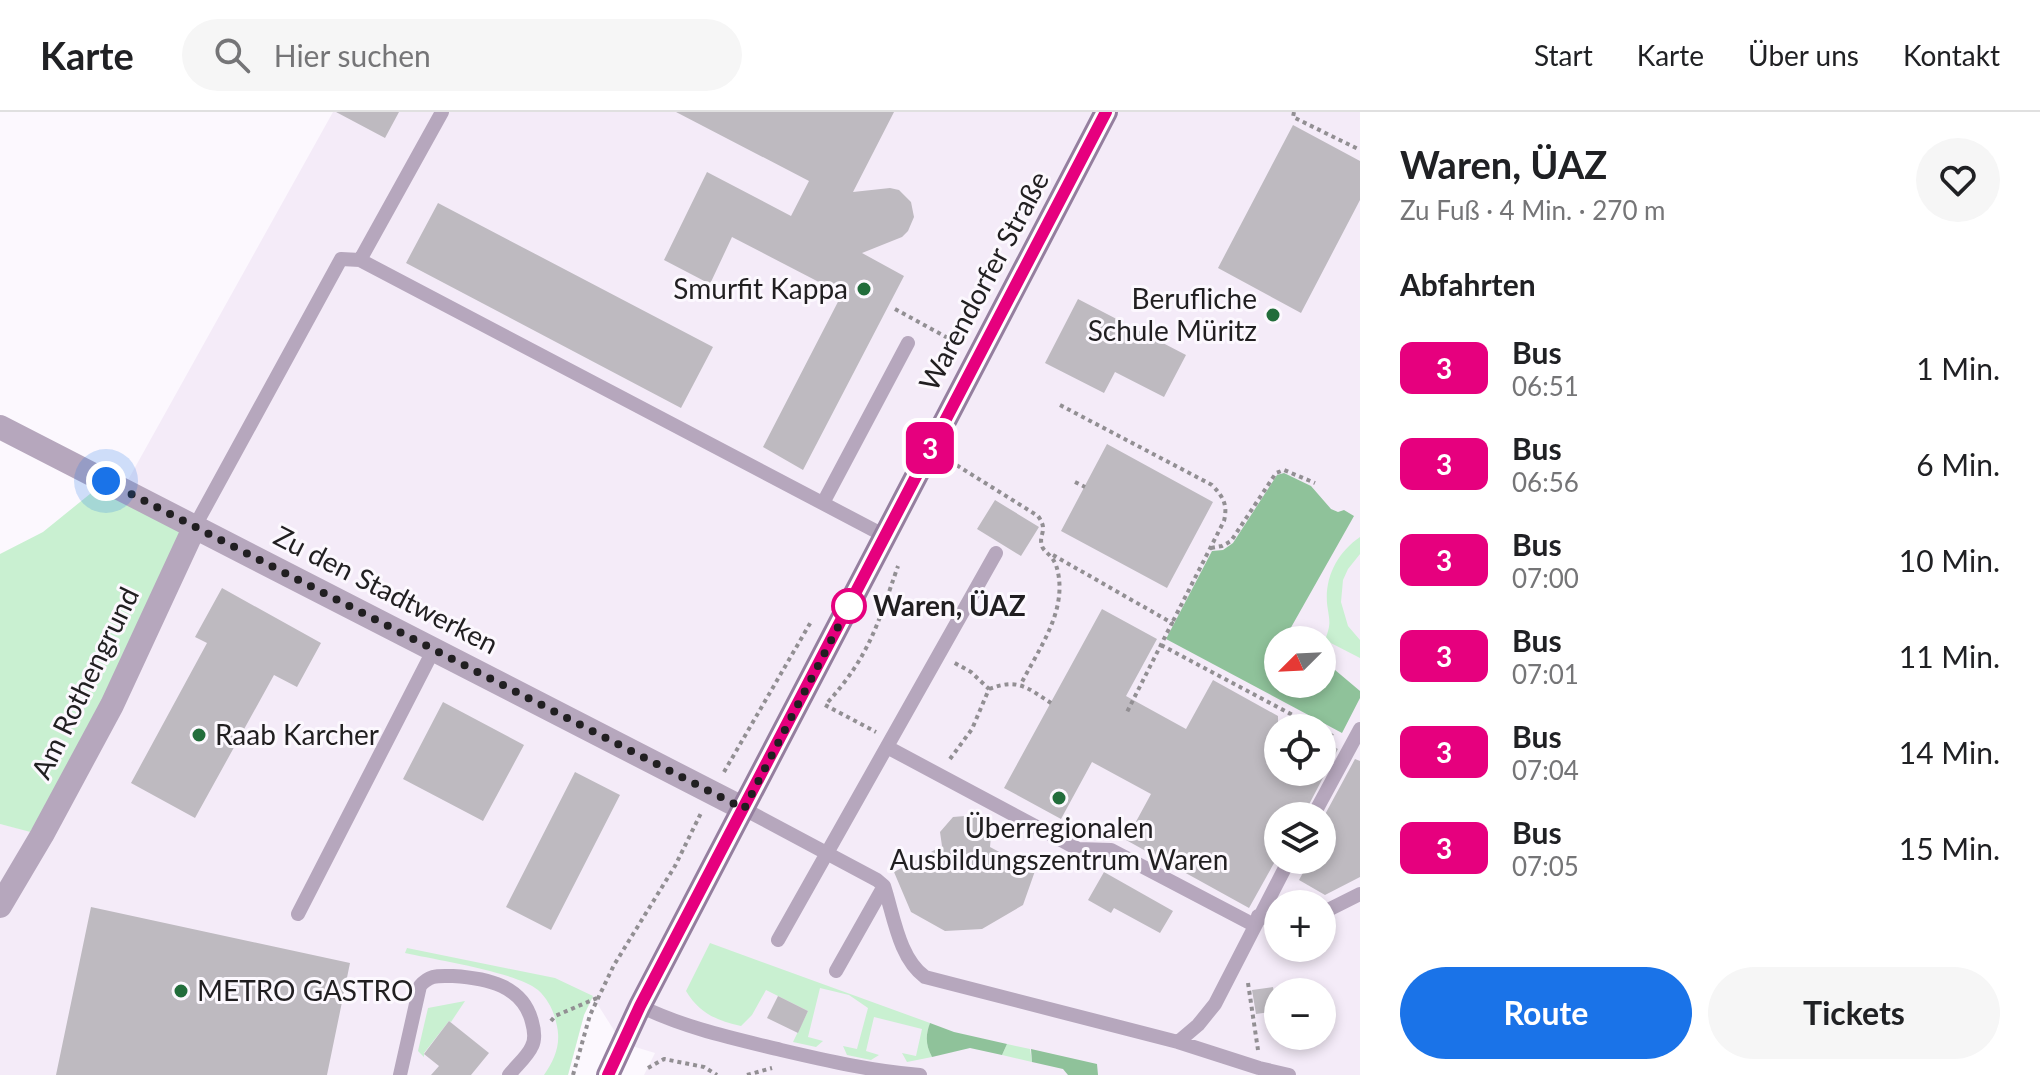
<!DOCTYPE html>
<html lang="de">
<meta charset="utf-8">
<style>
body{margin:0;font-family:Lato,sans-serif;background:#f6f6f6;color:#202124;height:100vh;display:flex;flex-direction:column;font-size:30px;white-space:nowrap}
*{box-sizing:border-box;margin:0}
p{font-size:26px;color:#757577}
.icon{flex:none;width:44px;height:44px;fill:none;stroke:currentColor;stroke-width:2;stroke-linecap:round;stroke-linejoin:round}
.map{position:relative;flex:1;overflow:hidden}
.drawer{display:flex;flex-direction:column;background:#fff;width:680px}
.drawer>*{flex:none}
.badge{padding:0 16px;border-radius:12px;font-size:28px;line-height:52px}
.needle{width:52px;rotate:246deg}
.tools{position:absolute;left:1264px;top:514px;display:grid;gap:16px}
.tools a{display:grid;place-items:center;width:72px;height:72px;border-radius:50%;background:#fff;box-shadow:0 4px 12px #0003;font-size:40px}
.you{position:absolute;width:40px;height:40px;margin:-20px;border:6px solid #fff;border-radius:50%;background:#1a73e8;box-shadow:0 0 0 12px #1a73e833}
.map>.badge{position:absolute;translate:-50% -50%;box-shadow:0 0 0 4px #fff}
h2{padding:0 40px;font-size:30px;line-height:72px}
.round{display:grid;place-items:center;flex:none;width:84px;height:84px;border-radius:42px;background:#f6f6f6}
.head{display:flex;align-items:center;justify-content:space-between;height:136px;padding:0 40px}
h1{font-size:38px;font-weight:700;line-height:60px}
.action{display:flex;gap:16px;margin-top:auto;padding:16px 40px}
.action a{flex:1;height:92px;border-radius:48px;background:#1a73e8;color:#fff;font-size:32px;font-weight:700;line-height:92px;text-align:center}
.action a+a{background:#f6f6f6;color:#202124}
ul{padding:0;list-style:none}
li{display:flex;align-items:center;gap:24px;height:96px;padding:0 40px}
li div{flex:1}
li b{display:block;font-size:30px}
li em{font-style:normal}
li .badge{min-width:88px;font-weight:700;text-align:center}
header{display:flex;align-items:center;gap:48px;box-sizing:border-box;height:112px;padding:0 40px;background:#fff;border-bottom:2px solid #e0e0e0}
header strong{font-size:38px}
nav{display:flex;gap:44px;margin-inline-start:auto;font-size:28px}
.search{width:560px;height:72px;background:#f6f6f6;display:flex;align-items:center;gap:20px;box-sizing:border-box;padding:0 28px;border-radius:44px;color:#757577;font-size:30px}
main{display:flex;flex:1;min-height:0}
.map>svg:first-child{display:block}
.built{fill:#f4ebf8;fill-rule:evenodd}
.green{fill:#c9f0d1}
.forest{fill:#8fc29a}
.building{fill:#bebac0}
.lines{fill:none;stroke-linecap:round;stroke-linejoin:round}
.path{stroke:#928f93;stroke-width:4;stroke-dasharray:4 4;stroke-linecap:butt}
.service{stroke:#b6a7bd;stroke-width:14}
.minor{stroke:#b6a7bd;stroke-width:24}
.secondary{stroke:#957f9f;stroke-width:24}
.line-casing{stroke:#fff;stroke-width:18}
.line{stroke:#e6007e;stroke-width:12}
.walk{stroke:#211f21;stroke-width:8;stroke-dasharray:0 14.4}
.poi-dot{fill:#226d3b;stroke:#fcf8fe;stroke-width:3}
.stop-dot{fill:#fff;stroke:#e6007e;stroke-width:4}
.labels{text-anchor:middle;stroke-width:6;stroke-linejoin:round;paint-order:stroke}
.street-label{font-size:28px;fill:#211f21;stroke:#fcf8fe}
.poi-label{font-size:28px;fill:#211f21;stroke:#fcf8fe;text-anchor:end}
.stop-label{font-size:28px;font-weight:bold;fill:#211f21;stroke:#fcf8fe;text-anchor:start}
</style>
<header>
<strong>Karte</strong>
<div class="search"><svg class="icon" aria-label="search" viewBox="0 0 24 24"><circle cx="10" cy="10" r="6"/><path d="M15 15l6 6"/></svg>Hier suchen</div>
<nav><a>Start</a><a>Karte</a><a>Über uns</a><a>Kontakt</a></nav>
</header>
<main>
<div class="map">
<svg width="1360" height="963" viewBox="0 0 1360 963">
<rect width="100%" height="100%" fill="#fcf8fe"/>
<path class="built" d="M333,0H1360V963H644L655,941L622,931L593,885L584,903L568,963H0V712L42,722L123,377ZM1278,528H1322V572H1278ZM1278,616H1322V660H1278ZM1278,704H1322V748H1278ZM1278,792H1322V836H1278ZM1278,880H1322V924H1278Z"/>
<path class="green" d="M106,369L195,414L42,723L0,712V442L43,420Z
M1360,425V442L1348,457L1343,468L1341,490L1348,514L1360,528V546L1325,528C1332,510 1329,508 1327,491C1325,464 1338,440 1360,425Z
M710,831L930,911C925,924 926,933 932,945L907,950L902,941L916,944L922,917L874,905L866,939L879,943L871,948L847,943L843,934L857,937L868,896L849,883L820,876L808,925L823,929L816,935L793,930L808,899L766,878L752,903L741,914C716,908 700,902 686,879Z
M407,836L555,866L593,884L584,903L568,963H544C555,947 562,931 556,910C554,899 547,886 538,878C516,860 436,848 405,841Z
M465,889L451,910L449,909L424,941V945L418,939L428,896Z
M1007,932L1030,937L1032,950L1002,943Z"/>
<path class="forest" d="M1284,361L1311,374L1331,397L1338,400L1344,398L1354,404L1289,519L1299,528H1278V572H1322V547L1360,579V586L1342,621L1166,527L1212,439L1223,438L1233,431L1277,363Z
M930,911L954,920L1007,932L1002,943L970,936L932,945C926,934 925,924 930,911Z
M1031,937L1097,952L1098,963H1068L1063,957L1032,950Z"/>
<path class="building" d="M336,0H399L385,26Z
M676,0H894L853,80L890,76L899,78L911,90L914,105L908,119L902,125L862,141L904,164L803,358L763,335L842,182L732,125L710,172L664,148L707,60L791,104L809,69Z
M1293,13L1360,49V88L1301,201L1218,156Z
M438,91L713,235L681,296L406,151Z
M1078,187L1186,243L1164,285L1115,260L1104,281L1045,251Z
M1107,332L1213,390L1167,476L1061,419Z
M995,388L1039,415L1021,444L977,417Z
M222,476L321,531L297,575L274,563L195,706L131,671L207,531L195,525Z
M1102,497L1157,527L1126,584L1186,617L1213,568L1278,604V660H1322V628L1338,637L1303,704H1278V744L1249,796L1126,728L1151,682L1092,650L1061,707L1004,676Z
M443,590L524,633L483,709L403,667Z
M1355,647L1360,649V765L1325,783L1299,768L1310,748H1322V708Z
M575,660L620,683L551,818L506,795Z
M977,703L992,712L990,735L1035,759L1023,793L982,817L945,819L911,800L894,760L942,734L940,720L953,705Z
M1104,760L1173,799L1160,821L1114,796L1111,801L1088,788Z
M91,795L350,851L327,963H56Z
M1273,875L1277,899L1256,902L1252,878Z
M778,884L808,899L798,921L767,906Z
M449,909L489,941L471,963H431L439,954L424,942Z"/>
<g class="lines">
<path class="path" d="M1294,0L1293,5L1360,38
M895,197L957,231
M1060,293L1212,373C1223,385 1228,392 1224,409L1172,511
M950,349L1038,404C1049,419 1038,422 1042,434C1043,439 1052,443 1056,453C1070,496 1039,536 1021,572
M1075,370L1085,375
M1211,436L1222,434L1231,429L1276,361L1284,358L1315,371
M1053,443L1172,511L1127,600
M1161,533L1317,616
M989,577C1018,566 1026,575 1051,591
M828,590C870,543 878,511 898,454
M825,593L876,620
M1322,619L1335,625
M950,647L972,617L989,577L971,560L953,550
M724,660L812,508
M1248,871L1258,938
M551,909L555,904L597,886
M648,956L664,947L704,955L717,963
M573,963L590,903L614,853L675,754L702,699
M747,963L772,956"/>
<path class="service" d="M360,148L885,424
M823,391L908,231
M195,414L341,147L360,148L442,0
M887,635L1078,737L1111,738L1254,813
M744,697L877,768L884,774C894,805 899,846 925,865L1178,930L1259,956L1289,963
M1313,704L1360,617
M1322,801L1360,782
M298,802L434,537
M1258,804L1278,809
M778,828L996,441
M836,859L884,774
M640,894C685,916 732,926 781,938C828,949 872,959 920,963
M1178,930L1198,913L1215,892L1289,748
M400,963L420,874C430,862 439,864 453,864C486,866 523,873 532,910C534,917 536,926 532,934C528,944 516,954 509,963"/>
<path class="minor" d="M0,315L744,697
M0,794L42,723L112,593L195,414"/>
<path class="secondary" d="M608,963L640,894L1106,0"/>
</g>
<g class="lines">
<defs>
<path id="line" d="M608,963L640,894L1106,0"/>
</defs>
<use href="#line" class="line-casing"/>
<use href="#line" class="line"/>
<path class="walk" d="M106,369L744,697L852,488L849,494"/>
</g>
<g class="poi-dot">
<circle cx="864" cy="177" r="8"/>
<circle cx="1273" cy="203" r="8"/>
<circle cx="199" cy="623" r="8"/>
<circle cx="1059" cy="686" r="8"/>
<circle cx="181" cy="879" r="8"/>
</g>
<circle class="stop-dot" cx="849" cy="494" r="16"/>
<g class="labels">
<g class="street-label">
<text transform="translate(984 169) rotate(-62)" y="10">Warendorfer Straße</text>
<text transform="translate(386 478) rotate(27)" y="10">Zu den Stadtwerken</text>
<text transform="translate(85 571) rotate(-64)" y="10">Am Rothengrund</text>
</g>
<g class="poi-label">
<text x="848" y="187">Smurfit Kappa</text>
<text x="1257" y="197">Berufliche<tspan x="1257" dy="32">Schule Müritz</tspan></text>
<text x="215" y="633" text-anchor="start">Raab Karcher</text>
<text x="1059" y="726" text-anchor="middle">Überregionalen<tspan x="1059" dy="32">Ausbildungszentrum Waren</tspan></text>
<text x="197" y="889" text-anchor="start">METRO GASTRO</text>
</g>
<g class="stop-label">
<text x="873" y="504">Waren, ÜAZ</text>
</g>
</g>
</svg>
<div class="tools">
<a><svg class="needle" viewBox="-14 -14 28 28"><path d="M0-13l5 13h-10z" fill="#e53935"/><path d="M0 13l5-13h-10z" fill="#757577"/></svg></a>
<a><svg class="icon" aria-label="locate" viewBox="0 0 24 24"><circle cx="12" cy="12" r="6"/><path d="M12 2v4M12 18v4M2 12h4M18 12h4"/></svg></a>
<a><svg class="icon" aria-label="layers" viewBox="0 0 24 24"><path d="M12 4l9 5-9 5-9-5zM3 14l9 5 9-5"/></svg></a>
<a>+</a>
<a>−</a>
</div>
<div class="you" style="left:106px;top:369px"></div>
<b class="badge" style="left:930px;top:336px;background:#e6007e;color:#fff">3</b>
</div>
<section class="drawer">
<div class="head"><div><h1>Waren, ÜAZ</h1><p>Zu Fuß · 4 Min. · 270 m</p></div><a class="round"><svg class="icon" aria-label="heart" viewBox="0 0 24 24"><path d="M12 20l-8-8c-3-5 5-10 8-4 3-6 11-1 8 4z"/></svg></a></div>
<h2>Abfahrten</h2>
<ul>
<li><span class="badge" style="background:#e6007e;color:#fff">3</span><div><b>Bus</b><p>06:51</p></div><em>1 Min.</em></li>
<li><span class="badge" style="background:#e6007e;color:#fff">3</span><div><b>Bus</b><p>06:56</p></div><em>6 Min.</em></li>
<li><span class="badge" style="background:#e6007e;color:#fff">3</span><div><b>Bus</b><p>07:00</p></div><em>10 Min.</em></li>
<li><span class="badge" style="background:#e6007e;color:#fff">3</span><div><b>Bus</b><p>07:01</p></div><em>11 Min.</em></li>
<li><span class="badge" style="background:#e6007e;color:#fff">3</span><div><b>Bus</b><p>07:04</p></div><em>14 Min.</em></li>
<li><span class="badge" style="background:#e6007e;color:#fff">3</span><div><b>Bus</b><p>07:05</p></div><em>15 Min.</em></li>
</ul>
<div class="action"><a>Route</a><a>Tickets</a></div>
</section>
</main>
